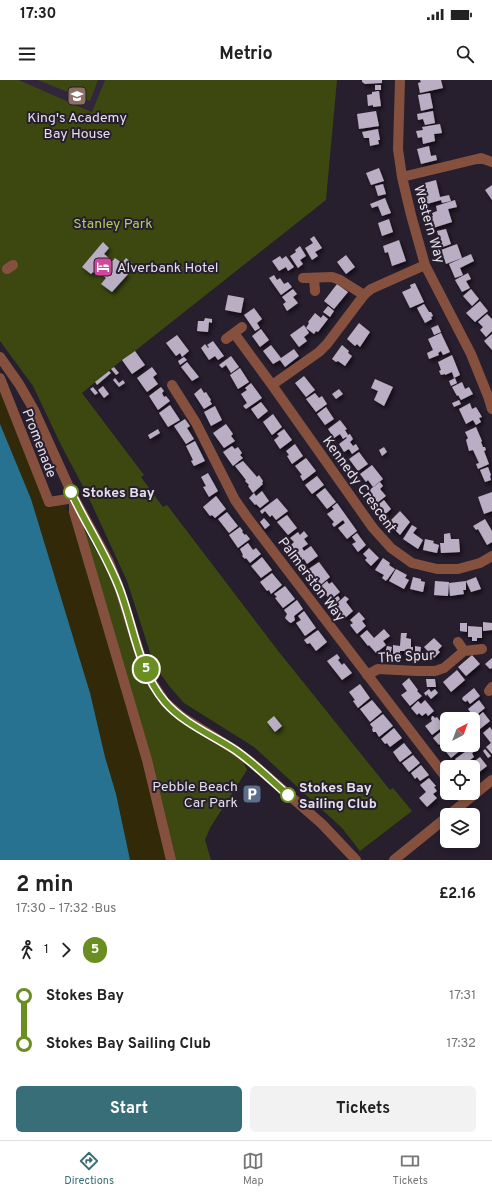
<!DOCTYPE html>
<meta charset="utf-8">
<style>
body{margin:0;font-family:Overpass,sans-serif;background:#f2f2f2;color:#222;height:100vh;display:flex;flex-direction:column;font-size:15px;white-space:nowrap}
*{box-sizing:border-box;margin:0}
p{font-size:13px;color:#767676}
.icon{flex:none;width:22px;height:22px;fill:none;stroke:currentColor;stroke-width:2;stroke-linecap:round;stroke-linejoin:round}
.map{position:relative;height:780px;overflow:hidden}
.details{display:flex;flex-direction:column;background:#fff;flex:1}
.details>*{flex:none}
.badge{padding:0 8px;border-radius:13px;font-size:14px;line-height:26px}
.needle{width:26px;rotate:41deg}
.fabs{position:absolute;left:440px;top:632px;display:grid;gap:8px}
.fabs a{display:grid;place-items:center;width:40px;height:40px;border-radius:6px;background:#fff;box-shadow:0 2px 6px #0003;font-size:20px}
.map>.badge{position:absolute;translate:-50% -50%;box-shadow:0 0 0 2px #fff}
.legs{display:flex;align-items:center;gap:6px;height:44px;padding:0 16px;font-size:13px}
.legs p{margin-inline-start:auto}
.summary{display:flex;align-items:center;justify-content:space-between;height:68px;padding:0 16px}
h1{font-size:22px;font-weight:700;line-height:30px}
.cta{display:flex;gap:8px;margin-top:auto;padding:8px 16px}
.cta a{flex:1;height:46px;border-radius:6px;background:#386e77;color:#fff;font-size:16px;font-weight:700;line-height:46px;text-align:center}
.cta a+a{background:#f2f2f2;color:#222}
ul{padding:0 16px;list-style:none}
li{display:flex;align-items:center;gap:14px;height:48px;font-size:15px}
li i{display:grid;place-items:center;width:6px;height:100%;margin:0 5px;background:currentColor}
li i::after{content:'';width:10px;height:10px;margin:-5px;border:3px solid;border-radius:50%;background:#fff}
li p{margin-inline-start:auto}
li:first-child i{background:linear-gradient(#0000 50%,currentColor 0)}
li:last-child i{background:linear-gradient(currentColor 50%,#0000 0)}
.status{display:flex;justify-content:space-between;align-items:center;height:28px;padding:0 20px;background:#fff;direction:ltr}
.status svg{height:11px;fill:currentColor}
header{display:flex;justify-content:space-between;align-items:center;height:52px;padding:0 16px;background:#fff;font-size:18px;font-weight:700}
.menu{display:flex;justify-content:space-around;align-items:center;height:56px;border-top:1px solid #e0e0e0;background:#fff;font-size:11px;color:#767676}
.menu a{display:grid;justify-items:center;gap:2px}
.menu .active{color:#386e77}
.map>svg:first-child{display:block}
.built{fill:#32263c}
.green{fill:#3c4810}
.sand{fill:#312908}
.water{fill:#287291}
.building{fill:#b9aec3;filter:url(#shadow)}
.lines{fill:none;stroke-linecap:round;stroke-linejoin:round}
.minor{stroke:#85513e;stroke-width:10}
.line-1-casing{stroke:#fff;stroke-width:9}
.line-1{stroke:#6b8e23;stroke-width:6}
.stop-1-dot{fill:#fff;stroke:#6b8e23;stroke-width:2}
.labels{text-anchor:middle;stroke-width:4;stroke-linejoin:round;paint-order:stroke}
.poi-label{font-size:14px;fill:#e5dfea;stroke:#271e2e}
.park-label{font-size:14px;fill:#b2cc5f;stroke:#271e2e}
.street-label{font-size:14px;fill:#e5dfea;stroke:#271e2e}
.stop-label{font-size:14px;font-weight:bold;fill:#e5dfea;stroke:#271e2e;text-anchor:start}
</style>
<div class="status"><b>17:30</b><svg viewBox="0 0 49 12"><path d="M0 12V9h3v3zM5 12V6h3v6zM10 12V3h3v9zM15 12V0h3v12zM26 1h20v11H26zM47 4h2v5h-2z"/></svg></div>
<header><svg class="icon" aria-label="menu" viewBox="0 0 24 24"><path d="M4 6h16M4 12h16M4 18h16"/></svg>Metrio<svg class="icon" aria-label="search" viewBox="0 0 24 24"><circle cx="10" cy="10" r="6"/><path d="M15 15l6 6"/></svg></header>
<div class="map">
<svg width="492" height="780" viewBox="0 0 492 780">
<defs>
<filter id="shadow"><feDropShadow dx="2" dy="3" stdDeviation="2" flood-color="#0009"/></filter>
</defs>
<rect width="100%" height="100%" fill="#271e2e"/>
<path class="built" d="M19,0H105L93,32Z"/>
<path class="green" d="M0,0H19L92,32L105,0H337L326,120L135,271L122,280L82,313L144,395L141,397L163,427L167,425L279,572L390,710L393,708L412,731L360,771L342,748L254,667L184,623L170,607L154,585L127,501L88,416L61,365L33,306L0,261Z
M38,0H98L90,21Z
M81,444L109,493L146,601L243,681L247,690L210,748L205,760L211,780H176L165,735Z"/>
<path class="sand" d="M0,306L49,427L63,422L69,432C105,547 140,662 167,780H102L0,427Z"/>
<path class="water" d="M0,344L31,419L90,613L105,677L116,714L130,780H0Z"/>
<path class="building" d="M362,0H382V3L365,4L362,2Z
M420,0H441L443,8L420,13L418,3L421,2Z
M375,5H381V10H375Z
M379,11L381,26L373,27V25L368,26L367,15L372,14V12Z
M430,13L433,28L421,31L418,15Z
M376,31L379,46L359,49L357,34Z
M433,31L435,43L425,45L423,39L418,40L417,34Z
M440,44L442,53L434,54L435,61L423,64L422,57L418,58L416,51L423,50L422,47Z
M378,49L380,60H378L379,64L370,66L369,58H364L362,52Z
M429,66L431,76L436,75L437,80L421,84L417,69Z
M379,88L384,101L371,105L366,93Z
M436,100L440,117L449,115L451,121L442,123L441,120L427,124L421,104Z
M383,104L386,114L378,116L375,106Z
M492,105V120L485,110Z
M385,118L391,133L382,136L378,126L372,128L370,124Z
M455,120L457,127L448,129L452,142L433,148L430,137L433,136L432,133L437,131L436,126Z
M389,139L393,152L382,156L378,143Z
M446,149L451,164L440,168L437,159L439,158L437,151Z
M314,156L322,168L315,172L318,176L312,180L305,168L313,163L310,159Z
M399,160L406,181L392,186L388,172L385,173L383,166Z
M103,162L109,168L104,174L110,179L108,182L110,184L115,178L122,183L126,178L133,184L129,189L124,185L121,188L128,194L112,212L101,204L106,198L98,191L96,194L93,192L91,194L82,187Z
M457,164L462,178L446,184L441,170Z
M300,166L306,176L300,180L303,184L298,188L290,176L296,172L295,170Z
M471,174L474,181L460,188L463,195L455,198L449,184Z
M346,175L355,187L346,194L337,182Z
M280,176L282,179L286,176L294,187L288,191L286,187L279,191L272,181Z
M468,193L471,199L466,201L470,208L462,212L455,200Z
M274,195L277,200L280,198L284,204L288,202L292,207L281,215L269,198Z
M415,203L424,222L410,228L402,212L411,208L410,205Z
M337,204L348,212L334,229L324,221Z
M293,209L297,214L293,217L298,223L287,231L283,224L286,222L282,217Z
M471,209L479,219L472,226L463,216Z
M228,215L244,218L241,233L225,230Z
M480,221L488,231L475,242L466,233Z
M424,224L429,232H431L433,236L431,237L432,239L425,243L417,228Z
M328,226L334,231L330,237L323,232Z
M254,228L262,239L257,243L260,248L255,251L244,235Z
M315,233L321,238L323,235L328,239L318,252L316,251L314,254L306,248L309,243L308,242Z
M487,234L492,239V251L486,257L480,250L483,247L478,242Z
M205,238L212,239V243L209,242L208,252L197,251L198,241H204Z
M359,243L370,252L360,267L357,264L355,266L347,259Z
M304,245L309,253L304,257L307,261L299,267L290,255Z
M438,245L441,252L434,255L431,248Z
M261,249L269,260L260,267L252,256Z
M441,253L450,272L443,275L441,271L438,273L439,275L429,279L427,273L433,270L428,259Z
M492,254V270L484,261Z
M177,255L189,271L182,277L180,273L176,276L166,263Z
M213,261L224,276L218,280L215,276L209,280L201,268L205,264L208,268L209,267L207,265Z
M271,265L281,278L294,269L299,276L285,287L280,280L273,284L263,271Z
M342,265L349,271L348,273L352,276L345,286L338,281L336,282L332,279Z
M135,271L145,285L132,294L122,280Z
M452,275L460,295L454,298L452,292L445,295V294L441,295L439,291L441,290L438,282Z
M231,276L239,287L231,293L226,285L222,288L219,285Z
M184,277L187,280L180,285L178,281Z
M187,282L199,297L192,301L181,287Z
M114,287L119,293L116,295L111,289Z
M152,287L157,294L153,297L158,304L147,312L137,298Z
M240,288L249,302L238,309L230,295Z
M109,291L111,293L97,305L95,302Z
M304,296L315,310L306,317L295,303Z
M115,298L119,303L123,300L125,303L119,307L113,300Z
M455,298L457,303L451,306L449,301Z
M375,299L393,307L384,326L374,320L378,311L371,308Z
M462,302L465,309L469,307L473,314L461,320L458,315L457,316L452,307Z
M251,303L262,318L246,329L243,326L247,323L241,314L247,310L245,308Z
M103,306L109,314L104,318L98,310Z
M93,307L98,313L95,315L90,309Z
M161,307L164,311L162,313L164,317L166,316L170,321L158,330L149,316Z
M201,308L204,313L206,312L211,320L210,321L212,324L204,329L194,314Z
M339,309L343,314L336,319L332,314Z
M315,313L319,318L322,316L327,324L316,332L306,319Z
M459,320L461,324L454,327L452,323Z
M261,322L268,331L258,339L251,329Z
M470,323L472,329L476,327L482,337L479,338L481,342L476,345L473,340L466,344L459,329Z
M170,325L180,340L168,347L159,333Z
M215,326L222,340L211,346L204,332Z
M326,327L334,339L325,345L317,334Z
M273,334L282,347L272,355L263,342Z
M185,339L190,346L187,348L194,359L186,364L174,346Z
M340,340L347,349L345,350L348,355L350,354L353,359L350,362L353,366L356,364L359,369L352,374L349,369L344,372L339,364L347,358L346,357L343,359L340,354L334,358L328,349Z
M226,344L233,354L231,356L235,361L224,368L213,353Z
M476,347L482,361L481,362L483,367H485L486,370L484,371L489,384L478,389L476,384L479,383L473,370L469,371L466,360L468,358L465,352Z
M158,349L160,353L150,359L148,355Z
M284,349L292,360L280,369L274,360L279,356L277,354Z
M195,361L205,381L194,386L191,381L193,380L186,366Z
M295,364L303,376L292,384L287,376L289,375L286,371Z
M232,366L235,369L238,367L242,373L240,375L243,378L233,386L223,372Z
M384,367L387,372L382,376L379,370Z
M359,372L368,384L358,391L349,379Z
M306,378L316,391L303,401L300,396L302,395L295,386Z
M243,381L257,397L259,395L263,401L262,403L263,404L253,413L248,406L249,405L245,401L246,400L235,386Z
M372,385L383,399L373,407L368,400L366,402L360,394Z
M488,387L491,395L490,396L491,400L485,402L480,390Z
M208,393L218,411L209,417L203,407L206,406L201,397Z
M317,396L324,405L312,414L305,405Z
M380,402L383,406L380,409L386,416L377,423L368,411Z
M325,408L336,422L327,429L316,415Z
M262,411L269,421L260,428L256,424L255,425L249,418L254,413L256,416Z
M492,412V431L484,434L478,417Z
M216,416L226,429L215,438L212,435L210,436L203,427Z
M277,418L288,431L276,440L272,435L270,437L265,431L262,434L260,431Z
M384,420L391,429L382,437L374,428Z
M337,423L357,451L347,459L338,448L345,443L343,440L334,447L332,444L334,442L327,434L334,429L332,427Z
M400,431L410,442L400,455L395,450L394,451L387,444Z
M227,432L238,446L229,453L218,439Z
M287,435L297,448L288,455L277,442Z
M264,438L270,445L265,449L260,442Z
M485,439L492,451V462L487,465L478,449L476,450L473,446Z
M412,445L417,448L413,453L423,460L418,469L403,459Z
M240,447L243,451L242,452L245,455L246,454L250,459L238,468L229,455Z
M304,451L308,456L304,459L308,464L302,468L304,471L311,466L318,476L307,484L304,479L302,480L291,465L294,462L290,458L298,452L300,455Z
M357,453L366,465L358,472L352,464L356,462L352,457Z
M450,453L451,459H459L460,472L441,473L440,463H444V454Z
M425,459L434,461L433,463L439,465L437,473L423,470Z
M248,463L253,470L256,468L261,474L250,483L246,478L245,479L242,476L243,475L240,469Z
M369,468L379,478L371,486L365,480L367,478L363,474Z
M262,477L272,490L261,498L251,486Z
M383,478L390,483L389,485L395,489L387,500V499L386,501L382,498L384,495L375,490Z
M319,482L330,497L319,506L307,490Z
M396,489L407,495L405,498L409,500L404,509L389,501Z
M272,493L282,505L271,514L269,510L267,511L260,502Z
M413,497L421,499V501L425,502L423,512L410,509Z
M476,497L481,509L471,512L466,501Z
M327,501L329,504L332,502L340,512L330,520L320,507Z
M435,501L449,502L448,516L434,515Z
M466,501V510H463L464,514L450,516L449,503Z
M285,506L295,519L283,528L275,518L277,517L274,514Z
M338,516L340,519L334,524L331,521Z
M345,516L349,519L346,522L353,531L345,538L334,526Z
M297,520L303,529L294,536L295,540L291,543L289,542L285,538L287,534L284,530Z
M304,531L316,548L305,556L296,543L301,540L298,536Z
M359,532L365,539L362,541L366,546L357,554L350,545L353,543L350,540Z
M483,542L492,543V550L483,551Z
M460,543H467V552L460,551Z
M468,546L482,547V558H477V561H472V557H468Z
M384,549L390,556L383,561L386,565L376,573L369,565L368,566L360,556L367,550L374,558Z
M318,550L327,562L316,571L310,563L307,564L304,560Z
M401,553H407L406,558L411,559V567H413V576L405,575V571H400V574H393V565L400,566Z
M434,558L442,566L438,570L440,572L434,578L424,567Z
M387,566L392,567L390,575L385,574Z
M415,566L421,567L420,575H415Z
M337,574L340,578L338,580L342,585L344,583L352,593L342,600L327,581Z
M472,575L480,584L466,596L458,587Z
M492,578V588L490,589L485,584Z
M457,590L465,600L451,612L443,602Z
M409,598L418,610L417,611L422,616L410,626L401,615L407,611L402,604Z
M426,599H435L436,607H427Z
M360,604L370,618L358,628L353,621L355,620L349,612Z
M474,608L480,616L470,624L467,620L466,622L464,621L462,619L463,617Z
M429,609L431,612L435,609L438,613L431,619L427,614L426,616L424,613Z
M372,620L382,632L370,642L360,629Z
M425,620L434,631L428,636L426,633L422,636L419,633L417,635L411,628L418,621L421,624Z
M479,620L485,628L474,637L468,629Z
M483,632L490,641L480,649L473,641Z
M383,634L393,646L379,657L376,652H373L372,649L373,648L370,644Z
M274,636L282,646L275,652L267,642Z
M432,636H433L435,638L437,637L444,646L432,655L425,646L432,641L431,639Z
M490,647L492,650V674L486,667L491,663L483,653Z
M394,648L402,658L390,667L387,663L385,664L381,659Z
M445,648L447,650V662L444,664L442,662L439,665L433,658Z
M475,662L479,668L472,673L474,677L461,687L455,679L465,672L463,670L470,665H473V663Z
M404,663L412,673L400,682L393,672Z
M447,665H457V666L459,665L462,669L451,678L443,668Z
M485,669L491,676L488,678L483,671Z
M413,675L420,683L409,692L402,683Z
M480,677L487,686L473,697V687H467Z
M421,685L429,695L420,701L417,697L415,699L411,693Z
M429,698L436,706L434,707L437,711L433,714L437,718L427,727L419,718L426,712L420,705Z"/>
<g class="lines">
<path class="minor" d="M400,0L398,69L402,97L411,135L425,185L471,274L488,316L492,329
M402,97L481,78L492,82
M7,189L13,185
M303,198L332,197L340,200L364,215
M314,198L315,211
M234,253L272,305L373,448L391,468L412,483L437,489H458L480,483L492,476
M226,259L242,247
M0,277L19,304L34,330L74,418L109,482L120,510L142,581L151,601L165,622L182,637L235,670L251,682L322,744L356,780
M0,298L49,422L74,418V432L147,680L171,780
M172,305L196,343L235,420L247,437L447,699
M272,305L319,272L327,264L364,215L371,209L425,185
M458,562L464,571L482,569
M367,595L378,589L417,591H435L444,588L464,571
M489,611L492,607
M458,713L465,722
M449,735L492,700
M394,780L447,737"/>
</g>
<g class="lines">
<defs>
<path id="line-1" d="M71,412C86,445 107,475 120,510C134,547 138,590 165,622C183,643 212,655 235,670C254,683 271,700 288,715"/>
</defs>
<use href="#line-1" class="line-1-casing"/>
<use href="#line-1" class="line-1"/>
</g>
<defs>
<symbol id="school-square" viewBox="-11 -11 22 22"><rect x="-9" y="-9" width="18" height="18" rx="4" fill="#8d6e63" stroke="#271e2e"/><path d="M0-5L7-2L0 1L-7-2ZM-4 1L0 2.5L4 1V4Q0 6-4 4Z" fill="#fff"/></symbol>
<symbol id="hotel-square" viewBox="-11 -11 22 22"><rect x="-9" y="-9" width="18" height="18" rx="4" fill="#d1479c" stroke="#271e2e"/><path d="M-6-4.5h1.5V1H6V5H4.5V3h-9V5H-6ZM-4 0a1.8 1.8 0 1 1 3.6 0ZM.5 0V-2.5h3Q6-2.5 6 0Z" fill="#fff"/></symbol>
<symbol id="parking-square" viewBox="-11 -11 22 22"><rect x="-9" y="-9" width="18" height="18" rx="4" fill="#5c6f8a" stroke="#271e2e"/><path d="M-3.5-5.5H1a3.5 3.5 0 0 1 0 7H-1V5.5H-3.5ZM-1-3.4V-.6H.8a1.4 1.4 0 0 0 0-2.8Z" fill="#fff"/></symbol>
</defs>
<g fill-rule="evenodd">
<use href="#school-square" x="66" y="5" width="22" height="22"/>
<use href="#hotel-square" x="92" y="176" width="22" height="22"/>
<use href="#parking-square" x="241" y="703" width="22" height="22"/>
</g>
<g class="stop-1-dot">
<circle cx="71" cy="412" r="7"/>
<circle cx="288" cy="715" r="7"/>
</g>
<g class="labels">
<g class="poi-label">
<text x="77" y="42">King's Academy<tspan x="77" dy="16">Bay House</tspan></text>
<text x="117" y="192" text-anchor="start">Alverbank Hotel</text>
<text x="238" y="711" text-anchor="end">Pebble Beach<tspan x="238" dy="16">Car Park</tspan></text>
</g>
<g class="park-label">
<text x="113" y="148">Stanley Park</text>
</g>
<g class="street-label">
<text transform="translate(430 144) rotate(74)" y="5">Western Way</text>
<text transform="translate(40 363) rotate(69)" y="5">Promenade</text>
<text transform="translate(360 404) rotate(54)" y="5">Kennedy Crescent</text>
<text transform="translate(312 499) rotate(53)" y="5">Palmerston Way</text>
<text transform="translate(406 576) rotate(-3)" y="5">The Spur</text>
</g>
<g class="stop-label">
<text x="82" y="417">Stokes Bay</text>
<text x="299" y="712">Stokes Bay<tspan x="299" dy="16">Sailing Club</tspan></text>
</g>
</g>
</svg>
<div class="fabs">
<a><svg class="needle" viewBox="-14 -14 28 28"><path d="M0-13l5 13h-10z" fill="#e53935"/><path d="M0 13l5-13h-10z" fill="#767676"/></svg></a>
<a><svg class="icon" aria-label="locate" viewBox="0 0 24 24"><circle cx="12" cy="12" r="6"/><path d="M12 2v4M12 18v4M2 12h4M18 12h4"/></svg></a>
<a><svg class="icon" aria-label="layers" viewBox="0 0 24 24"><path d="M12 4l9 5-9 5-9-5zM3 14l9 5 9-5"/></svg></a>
</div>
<b class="badge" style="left:146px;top:589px;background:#6b8e23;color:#fff">5</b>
</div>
<section class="details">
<div class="summary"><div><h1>2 min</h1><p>17:30 – 17:32 · Bus</p></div><b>£2.16</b></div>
<div class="legs"><svg class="icon" aria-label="walk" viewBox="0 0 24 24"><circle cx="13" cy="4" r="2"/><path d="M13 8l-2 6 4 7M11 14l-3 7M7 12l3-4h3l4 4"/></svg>1<svg class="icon" aria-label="forward" viewBox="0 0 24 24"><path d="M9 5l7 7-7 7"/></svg><b class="badge" style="background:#6b8e23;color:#fff">5</b></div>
<ul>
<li><i style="color:#6b8e23"></i><b>Stokes Bay</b><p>17:31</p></li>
<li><i style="color:#6b8e23"></i><b>Stokes Bay Sailing Club</b><p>17:32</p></li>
</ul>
<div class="cta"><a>Start</a><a>Tickets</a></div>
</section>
<nav class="menu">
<a class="active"><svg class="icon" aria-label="directions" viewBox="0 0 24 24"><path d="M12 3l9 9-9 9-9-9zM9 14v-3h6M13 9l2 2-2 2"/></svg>Directions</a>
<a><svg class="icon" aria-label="map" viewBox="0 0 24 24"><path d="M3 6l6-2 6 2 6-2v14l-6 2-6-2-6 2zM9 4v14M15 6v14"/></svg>Map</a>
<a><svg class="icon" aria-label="tickets" viewBox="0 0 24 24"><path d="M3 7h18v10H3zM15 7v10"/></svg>Tickets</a>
</nav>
